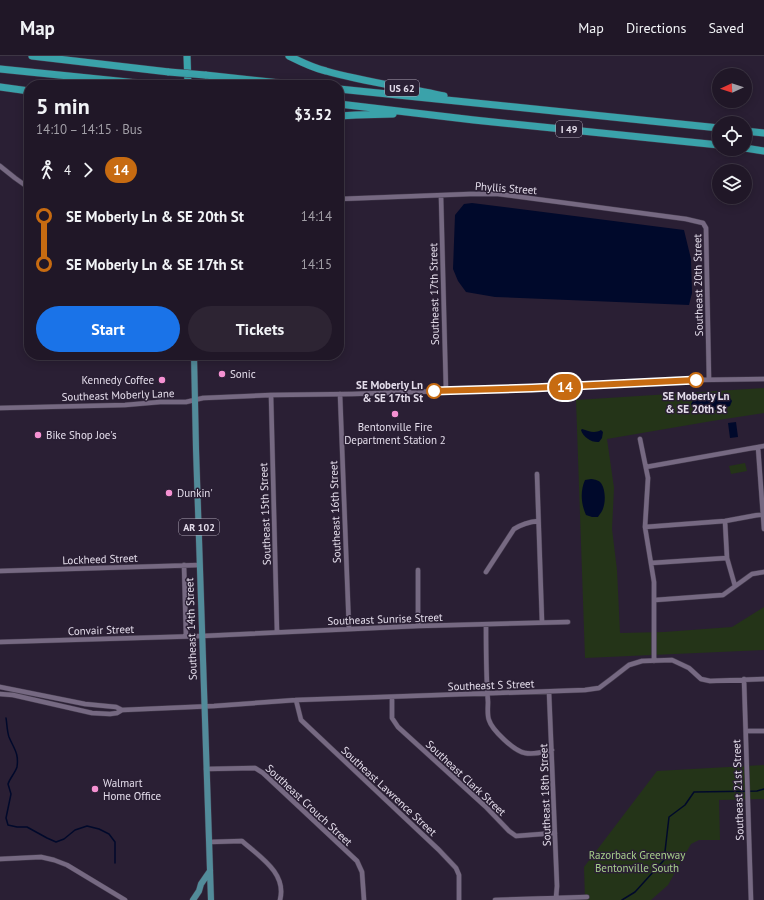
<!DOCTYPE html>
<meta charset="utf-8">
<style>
body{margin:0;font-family:"PT Sans",sans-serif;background:#2d2433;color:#f1f3f6;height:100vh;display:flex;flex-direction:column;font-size:15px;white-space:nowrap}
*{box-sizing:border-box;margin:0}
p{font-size:13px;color:#a29fa7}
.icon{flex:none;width:22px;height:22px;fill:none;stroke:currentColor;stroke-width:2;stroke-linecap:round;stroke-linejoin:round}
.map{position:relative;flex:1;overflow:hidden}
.panel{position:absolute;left:24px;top:24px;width:320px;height:280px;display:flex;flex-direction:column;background:#201727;border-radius:16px;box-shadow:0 2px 10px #0003,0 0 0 1px #3d3644}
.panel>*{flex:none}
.badge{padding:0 8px;border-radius:13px;font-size:14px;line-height:26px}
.needle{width:26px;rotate:267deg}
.buttons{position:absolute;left:712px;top:12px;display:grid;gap:8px}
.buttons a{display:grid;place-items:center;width:40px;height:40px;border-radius:50%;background:#201727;box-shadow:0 2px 10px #0003,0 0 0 1px #3d3644;font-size:20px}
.map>.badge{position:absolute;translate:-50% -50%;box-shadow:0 0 0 2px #fff}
.legs{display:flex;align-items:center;gap:6px;height:44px;padding:0 12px;font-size:13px}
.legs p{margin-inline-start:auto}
.overview{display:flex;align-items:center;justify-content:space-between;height:68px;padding:0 12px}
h1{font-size:22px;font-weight:700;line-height:30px}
.cta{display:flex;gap:8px;margin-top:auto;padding:8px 12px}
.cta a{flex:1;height:46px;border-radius:24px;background:#1a73e8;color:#fff;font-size:16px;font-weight:700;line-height:46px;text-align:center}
.cta a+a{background:#2d2433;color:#f1f3f6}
ul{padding:0 12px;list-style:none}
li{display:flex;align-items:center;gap:14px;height:48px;font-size:15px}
li i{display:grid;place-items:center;width:6px;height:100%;margin:0 5px;background:currentColor}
li i::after{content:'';width:10px;height:10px;margin:-5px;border:3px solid;border-radius:50%;background:#201727}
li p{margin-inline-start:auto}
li:first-child i{background:linear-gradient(#0000 50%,currentColor 0)}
li:last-child i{background:linear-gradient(currentColor 50%,#0000 0)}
header{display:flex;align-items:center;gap:24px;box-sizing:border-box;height:56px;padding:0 20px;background:#201727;border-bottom:1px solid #3d3644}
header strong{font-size:19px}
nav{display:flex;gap:22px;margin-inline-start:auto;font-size:14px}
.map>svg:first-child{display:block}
.green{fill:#243418}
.water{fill:#00092b}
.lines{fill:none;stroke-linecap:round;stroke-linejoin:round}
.stream{stroke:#00092b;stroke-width:1.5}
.minor-casing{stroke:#443b4d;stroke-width:5.5}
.major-casing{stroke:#443b4d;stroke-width:7}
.highway-casing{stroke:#443b4d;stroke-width:8}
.minor{stroke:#766982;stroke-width:4.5}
.major{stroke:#528b9a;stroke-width:6}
.highway{stroke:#3aa2aa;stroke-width:7}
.highway-bridge-casing{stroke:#443b4d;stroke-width:8;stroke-linecap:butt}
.highway-bridge{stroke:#3aa2aa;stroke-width:7}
.line-1-casing{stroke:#fff;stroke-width:9}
.line-1{stroke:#c76b11;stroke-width:6}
.poi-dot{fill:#f591d2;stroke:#2a1f34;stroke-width:1.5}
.stop-1-dot{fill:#fff;stroke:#c76b11;stroke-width:2}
.labels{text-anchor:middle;stroke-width:3;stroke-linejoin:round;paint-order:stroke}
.shield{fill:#2a1f34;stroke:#aca4b4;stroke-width:1}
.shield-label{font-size:10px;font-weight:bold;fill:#e4ddeb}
.street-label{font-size:11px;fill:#e4ddeb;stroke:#2a1f34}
.poi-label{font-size:11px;fill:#e4ddeb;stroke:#2a1f34;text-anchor:start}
.stop-label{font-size:11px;font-weight:bold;fill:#e4ddeb;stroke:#2a1f34;text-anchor:end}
.park-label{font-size:11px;fill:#a7d08a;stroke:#2a1f34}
</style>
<header>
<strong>Map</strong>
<nav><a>Map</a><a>Directions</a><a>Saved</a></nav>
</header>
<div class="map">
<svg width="764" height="844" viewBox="0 0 764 844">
<rect width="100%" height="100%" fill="#2a1f34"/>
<path class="green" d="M764,332V357L712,365L607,383L614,432L612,473L617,514L620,577L664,576L732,571L764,551V594L585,602L576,344Z
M745,407L747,415L731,418L729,410Z
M764,709V743L719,744L720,784H699L691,788L668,829L651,844H585L584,811L657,715Z"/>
<path class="water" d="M472,147L684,174L691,203L692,237L689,249L495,241L466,236L458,225L453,213L455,159L464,148Z
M710,340H729L732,345L730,350C723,353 702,358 694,353C692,352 692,350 691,348L694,343Z
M736,366L738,381L730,382L728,367Z
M582,373C589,375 594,378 601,374L603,376L602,382L599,386C592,387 583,381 581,374Z
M591,423C593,423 598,424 600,426C606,432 606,448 602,455C601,457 599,459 598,461H592L586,459C581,448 580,435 585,424Z"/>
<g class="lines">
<path class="stream" d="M6,662C7,668 7,675 9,681C14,693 19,697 17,711C15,717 10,722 8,728L11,738L6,762L8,769L17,771H27L47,782L56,786L64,783L75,774L87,770L99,773L109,778L115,786V807
M622,844L635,836L664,804L669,761L685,749L694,736L757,735L764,733"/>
<defs>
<path id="minor" d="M0,110L15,122L29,132
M441,140L446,335
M339,143L470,138H498L686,163L703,167L706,172L709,324
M340,338L349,573
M271,339L277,576
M0,352L125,349L160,346H186L203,342L271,339L352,338L475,334L696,324L764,323
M640,383L648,422L645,471L654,526V605
M758,391L764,473
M646,411L764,390
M537,418L542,566
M725,465L727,502L735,530
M645,471L725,465L763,458
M651,507L727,502
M184,509L186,580
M418,514V570
M0,515L200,509
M486,516L514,473C522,468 529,466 538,465
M655,544L723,539L752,518L764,516
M486,569C486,594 486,620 488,646C488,651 487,659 489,664C492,674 514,695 525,697C534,699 543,696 552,694
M0,586L202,580L418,570L568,566
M744,623L751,844
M0,631L85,648L116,651L122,654
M549,636L557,830L556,842
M0,638L13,639L92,657L110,658L117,657L122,654L214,650L296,644L585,634L599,632L611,623L629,609L642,605L672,604L689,612L701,623L710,625L764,623
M392,641V662L398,671L486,751L509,775L516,780L555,777
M296,644L301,664L439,794L456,812L459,819V844
M746,675H764
M206,713L255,712L263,717L357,805L362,816L364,844
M209,786L242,785C260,801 287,817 280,844
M0,803L41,801L54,804L67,809L125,844
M495,844L587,841"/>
<path id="major" d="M194,299L196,393L211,844
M193,844L199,835L201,828L210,815"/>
<path id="highway" d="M32,0L169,16
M187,0L188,29
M289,0C301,6 313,12 326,15C365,26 405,31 444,40
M0,13L157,29
M205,19L299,29
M0,31L29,35
M339,33L719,72
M339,48L474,64L719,89
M339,60L356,59L393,58
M745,75L764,77
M745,92L764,95"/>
</defs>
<use href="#minor" class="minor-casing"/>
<use href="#major" class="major-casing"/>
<use href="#highway" class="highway-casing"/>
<use href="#minor" class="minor"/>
<use href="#major" class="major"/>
<use href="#highway" class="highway"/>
<defs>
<path id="highway-bridge" d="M169,16L205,19"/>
</defs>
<use href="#highway-bridge" class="highway-bridge-casing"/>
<use href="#highway-bridge" class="highway-bridge"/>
</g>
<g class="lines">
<defs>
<path id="line-1" d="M434,335L532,332L696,324"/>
</defs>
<use href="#line-1" class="line-1-casing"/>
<use href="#line-1" class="line-1"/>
</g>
<g class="poi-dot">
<circle cx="222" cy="318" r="4"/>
<circle cx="162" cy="324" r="4"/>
<circle cx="395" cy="358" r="4"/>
<circle cx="38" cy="379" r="4"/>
<circle cx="169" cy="437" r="4"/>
<circle cx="95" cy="733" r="4"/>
</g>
<g class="stop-1-dot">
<circle cx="696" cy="324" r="7"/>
<circle cx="434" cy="335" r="7"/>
</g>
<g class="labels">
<g class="shield">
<rect x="385" y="24" width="34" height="16" rx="3"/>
<rect x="556" y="65" width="26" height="16" rx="3"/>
<rect x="179" y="463" width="40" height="16" rx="3"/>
</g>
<g class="shield-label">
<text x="402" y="36">US 62</text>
<text x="569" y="77">I 49</text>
<text x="199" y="475">AR 102</text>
</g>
<g class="street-label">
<text transform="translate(506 132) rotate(4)" y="4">Phyllis Street</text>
<text transform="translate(698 229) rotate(-91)" y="4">Southeast 20th Street</text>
<text transform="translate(434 238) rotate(-91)" y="4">Southeast 17th Street</text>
<text transform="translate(118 339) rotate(-2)" y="4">Southeast Moberly Lane</text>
<text transform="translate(335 456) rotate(-92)" y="4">Southeast 16th Street</text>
<text transform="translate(265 458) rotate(-92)" y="4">Southeast 15th Street</text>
<text transform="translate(100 503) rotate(-2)" y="4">Lockheed Street</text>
<text transform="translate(385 563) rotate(-2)" y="4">Southeast Sunrise Street</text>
<text transform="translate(191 573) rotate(-92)" y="4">Southeast 14th Street</text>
<text transform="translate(101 574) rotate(-2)" y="4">Convair Street</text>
<text transform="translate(491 629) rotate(-2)" y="4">Southeast S Street</text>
<text transform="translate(466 722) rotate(43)" y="4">Southeast Clark Street</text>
<text transform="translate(738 734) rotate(-92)" y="4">Southeast 21st Street</text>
<text transform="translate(389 735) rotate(43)" y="4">Southeast Lawrence Street</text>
<text transform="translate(545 739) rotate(-92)" y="4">Southeast 18th Street</text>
<text transform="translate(309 749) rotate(43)" y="4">Southeast Crouch Street</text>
</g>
<g class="poi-label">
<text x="230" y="322">Sonic</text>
<text x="154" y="328" text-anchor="end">Kennedy Coffee</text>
<text x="395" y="375" text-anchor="middle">Bentonville Fire<tspan x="395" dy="13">Department Station 2</tspan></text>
<text x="46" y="383">Bike Shop Joe's</text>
<text x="177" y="441">Dunkin'</text>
<text x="103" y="731">Walmart<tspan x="103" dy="13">Home Office</tspan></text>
</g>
<g class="stop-label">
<text x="423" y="333">SE Moberly Ln<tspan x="423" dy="13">&amp; SE 17th St</tspan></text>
<text x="696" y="344" text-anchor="middle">SE Moberly Ln<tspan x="696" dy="13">&amp; SE 20th St</tspan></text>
</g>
<g class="park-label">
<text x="637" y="803">Razorback Greenway<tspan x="637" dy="13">Bentonville South</tspan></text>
</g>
</g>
</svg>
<div class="buttons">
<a><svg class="needle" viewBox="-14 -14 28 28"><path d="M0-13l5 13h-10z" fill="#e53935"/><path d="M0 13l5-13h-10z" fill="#a29fa7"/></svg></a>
<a><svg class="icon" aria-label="locate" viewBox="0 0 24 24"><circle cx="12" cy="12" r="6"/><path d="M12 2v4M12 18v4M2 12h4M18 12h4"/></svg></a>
<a><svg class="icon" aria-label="layers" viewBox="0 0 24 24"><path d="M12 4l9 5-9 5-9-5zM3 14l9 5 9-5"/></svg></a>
</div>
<b class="badge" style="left:565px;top:331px;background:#c76b11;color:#fff">14</b>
<section class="panel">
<div class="overview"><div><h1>5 min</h1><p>14:10 – 14:15 · Bus</p></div><b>$3.52</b></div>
<div class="legs"><svg class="icon" aria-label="walk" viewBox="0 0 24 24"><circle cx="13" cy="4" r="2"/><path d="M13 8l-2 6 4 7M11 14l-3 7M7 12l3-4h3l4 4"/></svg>4<svg class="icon" aria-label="forward" viewBox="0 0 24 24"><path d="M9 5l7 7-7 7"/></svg><b class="badge" style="background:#c76b11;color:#fff">14</b></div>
<ul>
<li><i style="color:#c76b11"></i><b>SE Moberly Ln &amp; SE 20th St</b><p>14:14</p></li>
<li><i style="color:#c76b11"></i><b>SE Moberly Ln &amp; SE 17th St</b><p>14:15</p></li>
</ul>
<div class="cta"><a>Start</a><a>Tickets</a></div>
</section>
</div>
